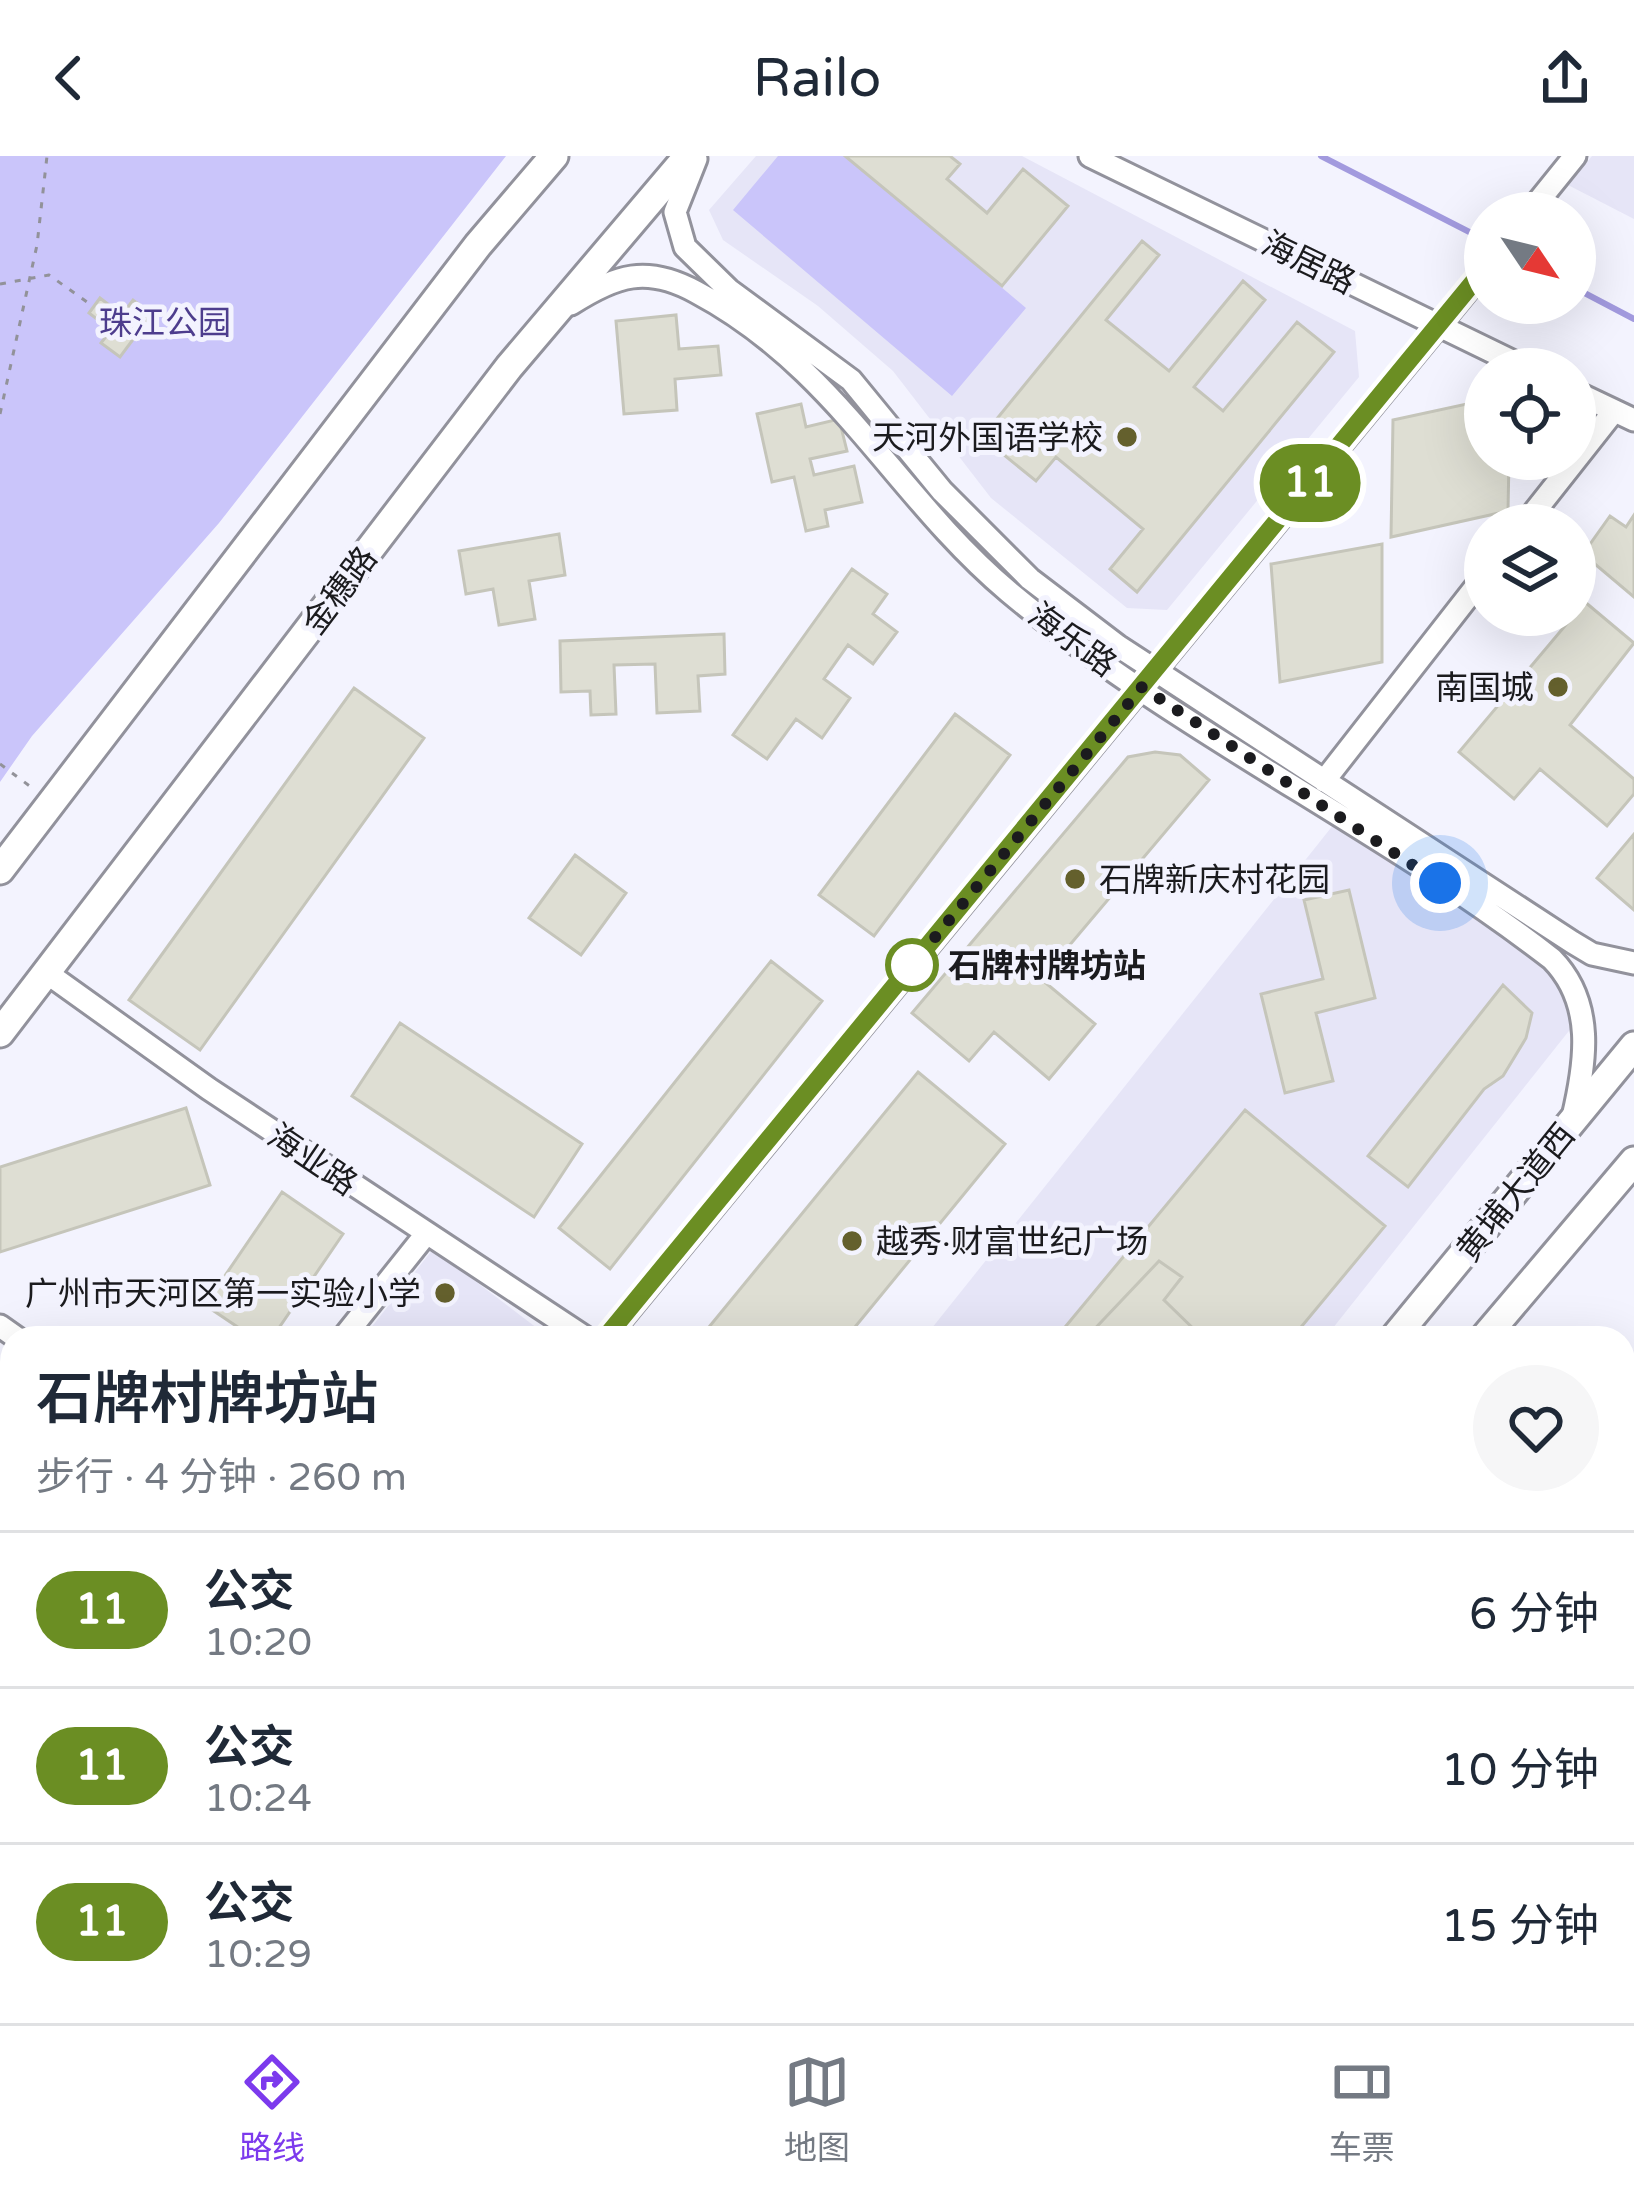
<!DOCTYPE html>
<html lang="zh">
<meta charset="utf-8">
<style>
body{margin:0;font-family:"Varela Round","Noto Sans SC",sans-serif;background:#f6f6f7;color:#1f2937;height:100vh;display:flex;flex-direction:column;font-size:45px;white-space:nowrap}
*{box-sizing:border-box;margin:0}
p{font-size:39px;color:#747a83}
.icon{flex:none;width:66px;height:66px;fill:none;stroke:currentColor;stroke-width:2;stroke-linecap:round;stroke-linejoin:round}
.map{position:relative;flex:1;overflow:hidden}
.panel{position:absolute;left:0px;top:1170px;width:1635px;height:699px;display:flex;flex-direction:column;background:#fff;border-radius:36px 36px 0 0;box-shadow:0 12px 48px #0002}
.panel>*{flex:none}
.badge{padding:0 24px;border-radius:39px;font-size:42px;line-height:78px}
.needle{width:78px;rotate:125deg}
.buttons{position:absolute;left:1464px;top:36px;display:grid;gap:24px}
.buttons a{display:grid;place-items:center;width:132px;height:132px;border-radius:50%;background:#fff;box-shadow:0 12px 48px #0002;font-size:60px}
.you{position:absolute;width:60px;height:60px;margin:-30px;border:9px solid #fff;border-radius:50%;background:#1a73e8;box-shadow:0 0 0 18px #1a73e833}
.map>.badge{position:absolute;translate:-50% -50%;box-shadow:0 0 0 6px #fff}
.round{display:grid;place-items:center;flex:none;width:126px;height:126px;border-radius:63px;background:#f6f6f7}
.head{display:flex;align-items:center;justify-content:space-between;height:204px;padding:0 36px}
h1{font-size:57px;font-weight:600;line-height:90px}
ul{padding:0;list-style:none}
li{display:flex;align-items:center;gap:36px;height:156px;padding:0 36px;border-top:3px solid #e0e1e3}
li div{flex:1}
li b{display:block;font-size:45px}
li em{font-style:normal}
li .badge{min-width:132px;font-weight:700;text-align:center}
header{display:flex;justify-content:space-between;align-items:center;height:156px;padding:0 36px;background:#fff;font-size:54px;font-weight:600}
.dock{display:flex;justify-content:space-around;align-items:center;height:168px;border-top:3px solid #e0e1e3;background:#fff;font-size:33px;color:#747a83}
.dock a{display:grid;justify-items:center;gap:6px}
.dock .active{color:#7c3aed}
.map>svg:first-child{display:block}
.built{fill:#e6e5f7}
.green{fill:#cac5fa}
.lines{fill:none;stroke-linecap:round;stroke-linejoin:round}
.stream{stroke:#a29ade;stroke-width:6}
.building{fill:#deded3;stroke:#c5c5ba;stroke-width:3}
.minor-casing{stroke:#92929c;stroke-width:27}
.major-casing{stroke:#92929c;stroke-width:33}
.path{stroke:#929299;stroke-width:3;stroke-dasharray:6 9;stroke-linecap:butt}
.minor{stroke:#fff;stroke-width:21}
.major{stroke:#fff;stroke-width:27}
.line-casing{stroke:#fff;stroke-width:27}
.line{stroke:#6b8e23;stroke-width:18}
.walk{stroke:#1b1b1e;stroke-width:12;stroke-dasharray:0 21.6}
.poi-dot{fill:#64602d;stroke:#f3f3fe;stroke-width:4.5}
.stop-dot{fill:#fff;stroke:#6b8e23;stroke-width:6}
.labels{text-anchor:middle;stroke-width:10;stroke-linejoin:round;paint-order:stroke}
.street-label{font-size:33px;fill:#1b1b1e;stroke:#f3f3fe}
.park-label{font-size:33px;fill:#4d3d8d;stroke:#f3f3fe}
.poi-label{font-size:33px;fill:#1b1b1e;stroke:#f3f3fe;text-anchor:end}
.stop-label{font-size:33px;font-weight:bold;fill:#1b1b1e;stroke:#f3f3fe;text-anchor:start}
</style>
<header><svg class="icon" aria-label="back" viewBox="0 0 24 24"><path d="M15 5l-7 7 7 7"/></svg>Railo<svg class="icon" aria-label="share" viewBox="0 0 24 24"><path d="M12 15V3M7 8l5-5 5 5M5 13v7h14v-7"/></svg></header>
<div class="map">
<svg width="1634" height="1867" viewBox="0 0 1634 1867">
<rect width="100%" height="100%" fill="#f3f3fe"/>
<path class="built" d="M756,0H1022L1355,175L1359,221L1167,454L1127,452L991,342L893,215L818,150L723,84L709,54Z
M1592,0H1634V63L1568,29Z
M1334,668L1540,805L1564,831L1576,866L1325,1182H924Z
M433,1093L550,1182H363Z"/>
<path class="green" d="M0,0H506L219,367L32,580L0,626Z
M778,0H846L1026,152L952,240L733,54Z"/>
<g class="lines">
<path class="stream" d="M1321,0L1485,84
M1575,132L1634,163"/>
</g>
<path class="building" d="M845,0H950L960,8L947,23L987,57L1023,13L1068,50L1002,130Z
M1142,85L1159,99L1106,164L1169,215L1243,125L1265,144L1194,231L1223,255L1297,166L1334,196L1137,436L1110,413L1143,373L1056,301L1036,325L982,281Z
M100,142L122,159L133,144L152,158L120,201L101,187L111,174L89,157Z
M676,159L679,193L718,190L721,219L675,223L677,254L624,258L616,165Z
M1485,244V303H1509L1508,355L1391,381L1393,264Z
M801,248L806,271L839,263L847,295L810,303L814,319L854,310L862,346L825,354L828,370L806,375L794,321L772,326L757,258Z
M1634,359V441L1583,398L1610,360L1626,371Z
M559,378L565,419L529,425L535,463L499,469L493,433L466,438L459,395Z
M1382,388V506L1280,526L1271,408Z
M852,413L887,438L873,458L897,476L873,508L848,489L824,523L850,542L822,582L796,563L767,603L733,579Z
M1585,446L1634,487L1570,569L1634,623V638L1607,670L1540,613L1514,643L1459,596Z
M724,478L725,518L698,520L700,555L657,557L655,508L614,509L616,558L591,559L590,535L561,536L560,485Z
M354,532L424,582L200,894L129,844Z
M955,558L1010,599L874,780L819,739Z
M1155,596L1180,599L1209,624L1041,823L1095,868L1049,923L994,876L969,905L912,857L1128,601Z
M1634,678V754L1597,722Z
M575,699L626,737L581,799L529,762Z
M1349,734L1375,842L1316,857L1333,925L1285,937L1261,838L1323,823L1304,744Z
M771,805L822,845L610,1113L559,1072Z
M1503,829L1532,857L1526,882L1503,920L1484,933L1408,1031L1368,1000Z
M400,867L582,988L534,1061L352,940Z
M918,916L1005,988L846,1182H700Z
M186,952L210,1029L0,1096V1011Z
M1245,954L1385,1070L1292,1182H1056Z
M282,1036L343,1078L272,1182H254L205,1149Z
M1159,1105L1182,1121L1164,1144L1203,1182H1086Z
M1623,1221L1634,1231V1301L1623,1313Z
M12,1385V1462L0,1454V1401Z
M0,1673L12,1681V1857H111L103,1867H0Z
M558,1857H699L691,1867H550Z"/>
<g class="lines">
<defs>
<path id="minor" d="M1090,0L1528,213
M696,3L675,56L685,91L729,134L851,224L942,335L1030,423L1118,490L1572,786L1592,798L1634,807
M1529,57L1575,0
M571,148C616,119 647,109 696,136C837,211 894,339 1009,436C1177,576 1380,670 1552,803C1595,847 1586,906 1573,961
M1575,236L1634,264
M1524,369L1614,255
M1324,625L1485,419
M47,817L209,933L586,1182
M0,1170L17,1182
M343,1182L426,1078
M606,1182L1485,113
M1623,1354L1634,1363
M1623,1734L1634,1722"/>
<path id="major" d="M0,714L478,89L554,0
M0,877L509,211L688,0
M1394,1182L1634,890
M1484,1182L1634,1005
M0,1553L12,1562
M0,1618L12,1627
M332,1857L346,1867
M417,1857L431,1867
M802,1867L810,1857
M856,1867L864,1857
M901,1867L910,1857
M948,1867L956,1857"/>
</defs>
<use href="#minor" class="minor-casing"/>
<use href="#major" class="major-casing"/>
<path class="path" d="M0,128L49,119L94,151
M0,258L37,89L47,0
M0,608L31,631
M1623,1810L1634,1821
M1569,1857L1576,1867
M1623,1857L1632,1867
M1498,1867L1505,1857"/>
<use href="#minor" class="minor"/>
<use href="#major" class="major"/>
</g>
<g class="lines">
<defs>
<path id="line" d="M605,1182L1485,112"/>
</defs>
<use href="#line" class="line-casing"/>
<use href="#line" class="line"/>
<path class="walk" d="M912,809L903,820L1142,531L1440,727"/>
</g>
<g class="poi-dot">
<circle cx="1127" cy="281" r="12"/>
<circle cx="1558" cy="531" r="12"/>
<circle cx="1075" cy="723" r="12"/>
<circle cx="852" cy="1085" r="12"/>
<circle cx="445" cy="1137" r="12"/>
</g>
<circle class="stop-dot" cx="912" cy="809" r="24"/>
<g class="labels">
<g class="street-label">
<text transform="translate(1309 106) rotate(26)" y="12">海居路</text>
<text transform="translate(339 434) rotate(-53)" y="12">金穗路</text>
<text transform="translate(1073 483) rotate(36)" y="12">海乐路</text>
<text transform="translate(313 1003) rotate(34)" y="12">海业路</text>
<text transform="translate(1515 1036) rotate(-51)" y="12">黄埔大道西</text>
</g>
<g class="park-label">
<text x="165" y="178">珠江公园</text>
</g>
<g class="poi-label">
<text x="1103" y="293">天河外国语学校</text>
<text x="1534" y="543">南国城</text>
<text x="1099" y="735" text-anchor="start">石牌新庆村花园</text>
<text x="876" y="1097" text-anchor="start">越秀·财富世纪广场</text>
<text x="421" y="1149">广州市天河区第一实验小学</text>
</g>
<g class="stop-label">
<text x="948" y="821">石牌村牌坊站</text>
</g>
</g>
</svg>
<div class="buttons">
<a><svg class="needle" viewBox="-14 -14 28 28"><path d="M0-13l5 13h-10z" fill="#e53935"/><path d="M0 13l5-13h-10z" fill="#747a83"/></svg></a>
<a><svg class="icon" aria-label="locate" viewBox="0 0 24 24"><circle cx="12" cy="12" r="6"/><path d="M12 2v4M12 18v4M2 12h4M18 12h4"/></svg></a>
<a><svg class="icon" aria-label="layers" viewBox="0 0 24 24"><path d="M12 4l9 5-9 5-9-5zM3 14l9 5 9-5"/></svg></a>
</div>
<div class="you" style="left:1440px;top:727px"></div>
<b class="badge" style="left:1310px;top:327px;background:#6b8e23;color:#fff">11</b>
<section class="panel">
<div class="head"><div><h1>石牌村牌坊站</h1><p>步行 · 4 分钟 · 260 m</p></div><a class="round"><svg class="icon" aria-label="heart" viewBox="0 0 24 24"><path d="M12 20l-8-8c-3-5 5-10 8-4 3-6 11-1 8 4z"/></svg></a></div>
<ul>
<li><span class="badge" style="background:#6b8e23;color:#fff">11</span><div><b>公交</b><p>10:20</p></div><em>6 分钟</em></li>
<li><span class="badge" style="background:#6b8e23;color:#fff">11</span><div><b>公交</b><p>10:24</p></div><em>10 分钟</em></li>
<li><span class="badge" style="background:#6b8e23;color:#fff">11</span><div><b>公交</b><p>10:29</p></div><em>15 分钟</em></li>
</ul>
</section>
</div>
<nav class="dock">
<a class="active"><svg class="icon" aria-label="directions" viewBox="0 0 24 24"><path d="M12 3l9 9-9 9-9-9zM9 14v-3h6M13 9l2 2-2 2"/></svg>路线</a>
<a><svg class="icon" aria-label="map" viewBox="0 0 24 24"><path d="M3 6l6-2 6 2 6-2v14l-6 2-6-2-6 2zM9 4v14M15 6v14"/></svg>地图</a>
<a><svg class="icon" aria-label="tickets" viewBox="0 0 24 24"><path d="M3 7h18v10H3zM15 7v10"/></svg>车票</a>
</nav>
